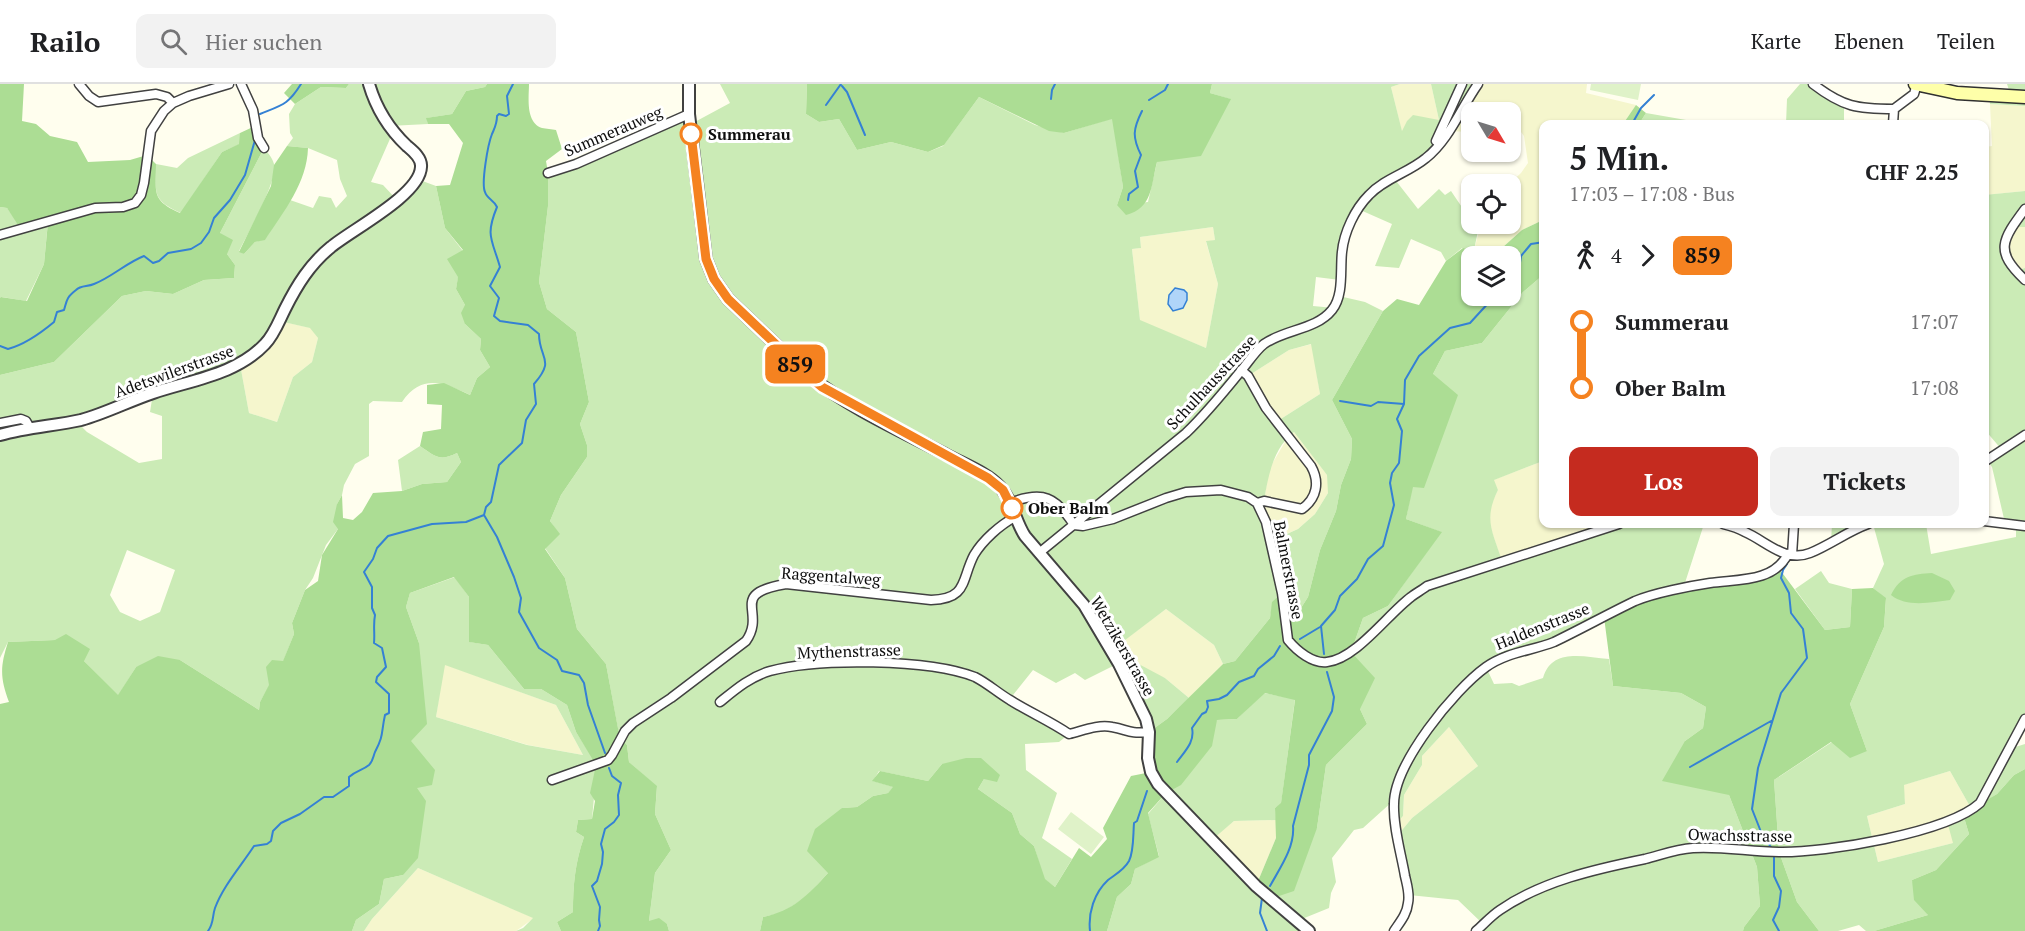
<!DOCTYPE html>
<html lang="de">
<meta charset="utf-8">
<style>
body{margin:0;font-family:"PT Serif",serif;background:#f2f2f2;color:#202124;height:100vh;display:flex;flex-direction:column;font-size:22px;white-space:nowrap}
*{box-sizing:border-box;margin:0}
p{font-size:20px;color:#757577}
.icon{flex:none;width:33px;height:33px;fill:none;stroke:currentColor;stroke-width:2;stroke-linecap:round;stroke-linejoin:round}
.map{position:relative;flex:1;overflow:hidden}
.panel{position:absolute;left:1539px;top:36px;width:450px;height:408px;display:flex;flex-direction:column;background:#fff;border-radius:12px;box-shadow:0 2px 4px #0004}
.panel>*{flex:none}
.badge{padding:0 12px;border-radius:9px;font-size:21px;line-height:39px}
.needle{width:39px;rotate:128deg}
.controls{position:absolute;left:1461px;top:18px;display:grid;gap:12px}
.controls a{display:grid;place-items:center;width:60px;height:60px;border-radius:12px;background:#fff;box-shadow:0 2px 4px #0004;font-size:30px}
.map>.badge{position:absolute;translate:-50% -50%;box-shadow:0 0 0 3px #fff}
.legs{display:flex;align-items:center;gap:9px;height:66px;padding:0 30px;font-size:20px}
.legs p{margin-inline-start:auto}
.overview{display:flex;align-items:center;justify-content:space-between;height:102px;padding:0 30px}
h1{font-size:33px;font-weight:800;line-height:45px}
.button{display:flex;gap:12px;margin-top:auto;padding:12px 30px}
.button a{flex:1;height:69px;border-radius:12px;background:#c52b1f;color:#fff;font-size:24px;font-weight:800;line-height:69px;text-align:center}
.button a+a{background:#f2f2f2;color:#202124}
ul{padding:0 30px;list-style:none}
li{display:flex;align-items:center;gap:21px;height:66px;font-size:22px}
li i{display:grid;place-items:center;width:9px;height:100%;margin:0 8px;background:currentColor}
li i::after{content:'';width:15px;height:15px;margin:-8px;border:4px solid;border-radius:50%;background:#fff}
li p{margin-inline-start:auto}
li:first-child i{background:linear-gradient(#0000 50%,currentColor 0)}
li:last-child i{background:linear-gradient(currentColor 50%,#0000 0)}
header{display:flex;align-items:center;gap:36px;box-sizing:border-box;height:84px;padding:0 30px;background:#fff;border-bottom:2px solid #e0e0e0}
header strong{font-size:28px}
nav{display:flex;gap:33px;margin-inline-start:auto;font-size:21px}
.search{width:420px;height:54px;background:#f2f2f2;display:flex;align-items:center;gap:15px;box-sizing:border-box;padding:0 21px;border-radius:12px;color:#757577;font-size:22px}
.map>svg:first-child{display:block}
.farmland{fill:#f5f6cd}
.green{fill:#cbebb6;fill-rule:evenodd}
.forest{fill:#acdd94}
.pitch{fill:#dff2c8}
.water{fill:#b0d5f9;stroke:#3481d4;stroke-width:1.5}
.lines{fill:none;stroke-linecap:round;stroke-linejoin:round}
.stream{stroke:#3481d4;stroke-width:2}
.minor-casing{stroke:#414141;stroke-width:11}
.tertiary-casing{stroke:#414141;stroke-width:14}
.secondary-casing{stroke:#303030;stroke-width:15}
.minor{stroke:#fff;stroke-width:8}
.tertiary{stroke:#fff;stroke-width:10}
.secondary{stroke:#feffa9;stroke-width:12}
.line-1-casing{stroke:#fff;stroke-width:14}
.line-1{stroke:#f58220;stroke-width:9}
.stop-1-dot{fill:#fff;stroke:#f58220;stroke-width:3}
.labels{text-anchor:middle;stroke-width:6;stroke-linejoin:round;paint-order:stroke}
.street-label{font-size:16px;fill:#0e0e0e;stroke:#fff}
.stop-label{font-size:16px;font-weight:bold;fill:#0e0e0e;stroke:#fff;text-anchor:start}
</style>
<header>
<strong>Railo</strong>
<div class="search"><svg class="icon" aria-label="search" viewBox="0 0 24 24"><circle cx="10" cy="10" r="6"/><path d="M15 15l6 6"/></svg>Hier suchen</div>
<nav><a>Karte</a><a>Ebenen</a><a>Teilen</a></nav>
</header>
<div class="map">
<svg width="2025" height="847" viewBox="0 0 2025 847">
<rect width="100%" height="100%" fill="#fffeee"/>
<path class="farmland" d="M1400,0H1431L1439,36L1402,48L1391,3Z
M1478,0H1587L1586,9L1636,21L1623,40H1544L1543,136L1522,146L1493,172H1483L1474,166L1481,140H1510L1509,100L1521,89L1528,79L1524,52L1518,44L1511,41L1510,28H1472L1471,48L1448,47Z
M1990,20L2025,22V107L1985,111V63L1992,62Z
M1213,143L1215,156L1206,158L1218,200L1206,264L1140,237L1132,165L1141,164L1140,153Z
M2012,143H2025V184L2015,187L2006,175Z
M279,237L311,244L318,254L312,278L293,293L277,338L249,329L240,280Z
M1312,260L1320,310L1276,338L1248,292L1289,266Z
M1294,348L1328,392V409L1315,430L1298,445L1270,457L1257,419L1264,417L1269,385L1288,353Z
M1543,377L1544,440H1603L1604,445L1502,478L1489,439L1490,422L1498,406L1493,396Z
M1166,525L1214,561L1223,580L1189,614L1165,594L1119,580L1111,566Z
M444,580L556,621L583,671L528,661L436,633Z
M1449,643L1478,682L1412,734L1398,751L1396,736L1403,732L1404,711L1422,681V672Z
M1950,687L1972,726L1953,759L1878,778L1867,732L1905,720L1903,701Z
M1276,736V754L1256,802L1212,755L1234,737Z
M418,784L534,834L516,847H364L372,835Z"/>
<path class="green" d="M349,0H487L485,3L466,7L452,30L427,34L428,40L389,42L393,48L371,98L383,101L397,116L417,95L436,102L445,144L463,167L456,205L465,221V240L481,255L480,266L490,283L477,294L470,311C444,299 422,289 402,318L373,317L369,320V372L355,380L344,401L342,411L337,420L338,445L326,461L313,494L305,506L292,539L294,550L283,578L260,618L259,626L180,576L136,583L118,612L84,577L55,556L8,558L0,574V291L54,278L122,212L146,207L173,210L204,196L234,194L235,181L227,170L220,149L264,64C268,69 272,73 274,80C278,97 248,149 239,167L244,170L255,158L265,155L290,116L313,124L319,112L331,114L336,124L347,112L340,95L337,76L308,64L287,62L293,54L290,49L289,30L295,20L321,3L346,4ZM279,237L310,244L318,254L312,278L293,293L277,338L249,329L240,280ZM153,309L150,328L162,332V375L139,379L87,348L82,343L80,336ZM127,466L175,486L160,528L140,537L120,528L110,511Z
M720,0H807L806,30L819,38L839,35L857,66L891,58L928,68L943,62L979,13L1035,41L1064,49L1113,34L1123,103L1117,121L1148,118L1157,78L1230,15L1210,9L1212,0H1400L1391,3L1402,47L1407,37L1413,31L1439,36L1431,0H1478L1437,65L1393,93L1418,125L1439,105L1445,111L1451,107L1478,147L1474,166L1462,164L1446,177L1441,168L1411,155L1399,184L1375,182L1392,140L1358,125L1350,141L1340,196L1316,193L1313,222L1334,224L1339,212L1365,218L1383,227L1332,316L1352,355L1351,375L1341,401L1336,427L1320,466L1308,513L1301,524L1286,535L1273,518L1270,534L1235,577L1223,580L1214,561L1166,525L1112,566L1119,579L1085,596L1075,589L1056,599L1033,586L1009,616L1069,650L1059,658L1025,660L1026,686L1057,709L1042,754L1072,775L1055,803L1044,795L1034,762L1020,750L1012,729L978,705L984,695L942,680L928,697L879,687L873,697L894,703L888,709L873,712L857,723L842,724L828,789L805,814L781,829L763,833L760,847H669L667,840L649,837L655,789L671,766L655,730L657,703L629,678L627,661L620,656L606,580L577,545L565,494L545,464L559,450L550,437L561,411L587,373V361L580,340L589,318L576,248L547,225L539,198L548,122V89L689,30L691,40L730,19ZM1213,143L1215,156L1206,157L1218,200L1206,264L1140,236L1132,165L1141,164L1140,153ZM1311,260L1320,310L1276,338L1248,292L1289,266ZM1294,348L1327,391L1328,409L1315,430L1298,445L1271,457L1257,419L1264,417C1268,393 1273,364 1294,348Z
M1800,0H1813L1844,20V40H1784H1786L1787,15Z
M2007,0H2025V22L1990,20L1989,11L2011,12Z
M1646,29L1709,40H1639Z
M240,49V60L222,68L181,129C151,116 156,109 156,80L177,84L188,74Z
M2025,107V143H2012L2004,164L2015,187L2025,184V635L2009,665L2025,660V685L2014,691L1997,710L1972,726L1950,687L1904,701L1905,720L1867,732L1878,778L1953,759L1947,737L1963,730L1969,750L1936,786L1912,796L1928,831L1874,847H1866L1859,841L1838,847H1819L1797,818L1779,768L1774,696L1832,658L1867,667L1850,620L1884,543L1886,515L1873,504L1884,480L1873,440H1926L1931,470L2016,453V441L2005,439L1992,383L1987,376L2002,366L1985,346L1984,111Z
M0,123L7,124L16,136L48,137L44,180L26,217L2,213L0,214Z
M1543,191V377L1494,396L1498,406C1483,436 1493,448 1502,477L1604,444L1603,440H1704L1683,505L1604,533L1486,583L1494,600L1512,599L1519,602L1543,594C1552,563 1584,573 1609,575L1613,602L1681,609L1706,623L1703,644L1685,657L1729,711L1757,783L1760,822L1744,843L1743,847H1476L1483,840L1458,816L1409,811L1398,751L1412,734L1478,682L1449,643L1422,672V681L1404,711L1403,732L1400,735L1396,736L1393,717L1363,744L1354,746L1332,774L1336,798L1331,809L1329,824L1297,837L1309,847H1107L1117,813L1131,800L1135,785L1159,772L1148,730L1166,709L1217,636L1237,635L1264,609L1295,615L1281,720L1275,724L1276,736L1234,737L1213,755L1256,802L1317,744L1326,681L1367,640L1360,625L1351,568L1363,534L1388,522L1441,448L1406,435L1433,290L1445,267L1482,259L1523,208Z
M420,362C435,372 439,378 457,369L461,378L447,398L422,400L402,407L398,376Z
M1832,440H1868L1831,458Z
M1821,487L1829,499L1852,505L1850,543L1825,546L1795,505Z
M455,493L469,513L470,558L488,561L524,605H541L567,621L576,648L597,681L592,735L578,736L576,748L584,753C575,779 573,801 573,828L557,838L561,847H516L523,844L533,834L418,784L372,835L364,847H352L356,836L379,820L384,795L403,791L417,704L410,657L419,559L406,523L410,509ZM445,581L556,621L583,671L527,661L436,633Z
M1133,577L1165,594L1189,614L1167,635L1149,648L1119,580Z"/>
<path class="forest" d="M0,0H24L22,37L36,40L50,52L77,58L88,78L130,76L147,71L156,80C156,109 151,116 180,129L222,68L239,60L240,49L255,42L264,64L220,149L233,156L227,170L235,181L234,194L204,196L173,210L146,207L122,212L54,278L0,291V214L1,213L27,217L44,180L48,138L20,144L7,124L0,123Z
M292,0H349L346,4L321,3L295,20L284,9Z
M487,0H529C529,13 525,38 542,44C546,45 552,45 556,46L562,65L546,77L548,89V122L539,198L547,225L576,248L589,318L580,340L587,361V373L561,411L550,437L560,450L545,465L565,494L577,545L606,580L620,655L627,661L629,678L657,702L655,730L671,766L655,789L649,837L659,834L667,840L669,847H561L557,838L573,828C573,801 575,779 584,753L576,748L578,736L592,735L595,717L590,709L596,681L576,648L567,621L541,605H524L488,561L469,558V513L454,493L410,509L406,523L419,559L427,640L411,657L435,686L432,701L417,704L426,717L418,774L403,791L384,795L379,820L356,836L352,847H0V620L9,618C0,594 0,583 8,558L55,556L66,550L90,565L84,577L118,611L136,583L158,572L180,576L259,626L260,618L269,601L266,583L272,576L283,577L294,550L292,539L305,506L318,497L322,471L338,445L333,438L337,420L342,411L343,434L353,436L362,428L373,409L402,407L422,400L447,398L461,378L457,369C439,378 435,372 420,362L423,348L441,345L442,321L427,320V301L444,299L470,311L477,294L490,283L480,266L481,255L465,240L461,229L465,221L456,205L458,193L447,175L463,166L445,144L436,102L450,101L463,59L449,40H428L426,34L452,30L466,7L485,3Z
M807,0H1212L1210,9L1231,15L1201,72L1157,78C1151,101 1153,124 1126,131L1117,121L1123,103L1112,35L1064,49L1049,47L979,13L944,61L928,68L891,58L857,66L839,35L819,38L806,30Z
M1636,21L1646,29L1639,40H1623Z
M287,62L308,64C307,99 284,127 265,156L255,158L244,170L239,168L271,102L274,81Z
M1543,136V191L1523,208L1482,259L1445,267L1433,290L1458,311L1424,404L1413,403L1406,435L1442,448L1388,522L1363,534L1351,568L1375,594L1360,625L1367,640L1326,681L1317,744L1294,807L1270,815L1256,802L1276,754L1275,724L1281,719L1295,616L1265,609L1237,635L1217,636L1212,662L1181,701L1166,709L1148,729L1159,773L1135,785L1131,800L1117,813L1107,847H760L763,833C793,827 808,811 828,789L807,767L815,745L842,724L857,723L873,712L888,709L893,703L872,697L880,687L928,697L942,680L966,674H981L1000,691L997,698L984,695L978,705L1012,729L1020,750L1034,762L1045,795L1055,803L1079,764L1091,773L1107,755L1103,744L1131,692L1151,688L1149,648L1167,635L1223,580L1235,577L1270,534L1272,518L1282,509L1286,534L1301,524L1308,513L1320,466L1336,427L1341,401L1351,375L1352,355L1332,316L1383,227L1397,215L1419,221L1446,177L1463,164L1474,166L1483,172H1472V212H1510V172H1493L1522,146Z
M1777,482L1825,546L1850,543L1852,505L1873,504L1886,514L1884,543L1850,620L1867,667L1850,674L1831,658L1774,696L1779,768L1797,818L1819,847H1743L1744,843L1760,822L1757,783L1729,711L1662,697L1685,657L1703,644L1706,623L1681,609L1613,602L1604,533L1637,516L1752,494Z
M1932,489L1949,497L1955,507L1950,516C1932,518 1907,524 1891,511C1900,492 1913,490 1932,489Z
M2025,685V847H1874L1928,831L1914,816L1912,796L1936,786L1969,750L1963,730L1997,710L2014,691Z"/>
<path class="pitch" d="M1591,0H1641L1638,16L1590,6Z
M1071,728L1104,753L1091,770L1058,745Z"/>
<path class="water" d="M1175,204L1184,206L1187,209V216L1183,224L1173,227L1168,220L1169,211Z"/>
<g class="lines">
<path class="stream" d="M842,2L847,8L865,51
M1051,15L1052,6L1055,0
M1149,16L1165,6L1168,0
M826,21L841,0
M260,30C282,21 288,21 301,0
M1632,40L1641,24L1654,11
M1128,116L1129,110L1138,103L1135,87L1141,71C1132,53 1133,45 1142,27
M1510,191L1519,185L1521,172L1531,160L1544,158
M0,262L8,265C23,261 42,248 54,238L57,228L64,226C67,216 66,214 76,206C81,201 87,203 94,200C112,193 126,179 144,172L153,179L159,177L168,169L191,165L201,159L209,148L214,134L230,116L245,91L255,56
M1340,317L1371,322L1378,318L1404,320
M484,431L497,453L514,493L521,514L519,528L539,564L557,576L562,587L579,591L584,599L588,621L605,669
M1300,555L1320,543
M1324,570L1321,542L1335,526L1340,512L1357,495L1368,475L1383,462L1394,421L1390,399L1392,389L1399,379L1402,347L1397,335L1404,320L1405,296L1419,272L1450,244L1470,239L1492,215V212
M1177,678C1185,667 1195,658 1192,644L1202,630L1206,628L1208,623L1207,617L1219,615L1227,611L1239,598L1254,592L1258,585L1274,572L1280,562
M1690,683L1771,637
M1771,763L1763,753L1752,725L1758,684L1781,609L1807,574L1803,545L1791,529L1789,509L1781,494L1783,486L1787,480
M1774,773V792L1781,807L1779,823L1773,836L1779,847
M1270,802C1280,784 1295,763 1293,742L1309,681V671L1332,627L1334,613L1327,588
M1262,814L1260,829L1267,847
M208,847C214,839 212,833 215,824C223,802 241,782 254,762L267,760L271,757L273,747L281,739L300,730L324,713H333L349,702V693C357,686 363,686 369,681C373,677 373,673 375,668C384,651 381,649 385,631L389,629V610L376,598L377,593L386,583L382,564L374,559C375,549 373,541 375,531L372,524V503L364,488L373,475L377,464L388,452L432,440L466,438L484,431L486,423L491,418L499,381L522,359L526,336L536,320L534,300C556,275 539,275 539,250L528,241L500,237L494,232L499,214L490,202L500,183C492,155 485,152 497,123C494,116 487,115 485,108C481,99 488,60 492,50C495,43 497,40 497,32L499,30L506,32L509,30L507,12L513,0
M598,847L600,842L599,836L600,823L592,802L597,797L602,780L603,768L601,760L605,745L614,738L619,731L618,711L621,699L612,692L609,684
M1090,847C1088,829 1094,809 1108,796C1116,790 1124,786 1129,777C1134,767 1133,751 1134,739L1137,737L1147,707"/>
<defs>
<path id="minor" d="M79,0L89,12L98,18L156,10L167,13L173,19L189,12L229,0
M241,0L253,26L258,54L264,64
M1813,0C1843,23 1857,25 1894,25
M1893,40L1894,25L1914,10L1917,0
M1436,57L1462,0
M548,89L576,80L689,30
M2025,125C2002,156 1994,167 2025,196
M0,151L95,124L123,123L135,119L141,111L144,99L151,47L164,27L173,19
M1241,286L1248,292L1266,324L1311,382C1320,398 1317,414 1302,425L1264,417L1257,419
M0,339L21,335L26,337L30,344
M1984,378L2025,351
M1010,419C1043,406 1056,413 1074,441L1083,442L1113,435L1166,414L1186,408L1221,406L1248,413L1257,419L1266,438L1282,509L1288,556C1297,567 1313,580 1327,578C1356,575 1388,530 1411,513C1416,509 1422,506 1427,502L1619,440
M1984,437L2025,442
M1723,440C1731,442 1738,444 1745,448C1766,457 1785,479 1810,469C1830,461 1848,447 1868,440
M1039,469L1186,349C1206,330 1223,309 1240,288C1248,279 1255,267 1264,260C1285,245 1316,246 1332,226C1344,211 1340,186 1342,168C1344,148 1355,125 1369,111C1385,94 1408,89 1426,74C1449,56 1461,24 1478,0
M1792,471L1794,440
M720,618C736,605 750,593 770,587C818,574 929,575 975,593C987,599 998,609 1010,616C1029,628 1050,637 1069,650C1082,647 1098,640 1112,643C1129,646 1128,650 1149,648
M552,696L608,676L612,671L625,647L633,639L671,614L746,557C767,527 727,510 786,500L931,516C968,515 961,496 974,471C983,456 1000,441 1015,433
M1394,847C1400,838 1407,830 1408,819C1410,810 1407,801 1405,792C1401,769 1393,743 1394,720C1394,680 1454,606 1486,583C1507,568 1531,567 1554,558C1581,545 1608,530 1635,517C1654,509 1690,502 1710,499C1737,495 1773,499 1788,470
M1476,847C1484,840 1491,832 1500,826C1542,797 1596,785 1645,775C1661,771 1676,765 1693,764C1722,762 1751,768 1779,768C1825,769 1947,749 1980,719L2025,635"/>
<path id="tertiary" d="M689,0V30L706,175L714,195L728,215L809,292C850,324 899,346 945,370C963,380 986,388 1000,403C1013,417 1015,437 1025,452L1084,521L1119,580L1146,635L1149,648L1148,674L1151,688L1158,700L1256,802L1309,847
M0,351C27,343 54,342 81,336C106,329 129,317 153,309C191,296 236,291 265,260C274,251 279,237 285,225C297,201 310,180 331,163C351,146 420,111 421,83C422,74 413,67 407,62C388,44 376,24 369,0"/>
<path id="secondary" d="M1915,0L1957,9L2025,13"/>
</defs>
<use href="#minor" class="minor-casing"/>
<use href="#tertiary" class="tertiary-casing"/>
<use href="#secondary" class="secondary-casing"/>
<use href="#minor" class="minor"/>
<use href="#tertiary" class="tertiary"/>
<use href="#secondary" class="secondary"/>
</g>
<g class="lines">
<defs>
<path id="line-1" d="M691,50L706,175L714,195L728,215L809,292L822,303L988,394L1003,406L1012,424"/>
</defs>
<use href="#line-1" class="line-1-casing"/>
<use href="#line-1" class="line-1"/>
</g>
<g class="stop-1-dot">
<circle cx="691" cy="50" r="10"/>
<circle cx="1012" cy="424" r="10"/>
</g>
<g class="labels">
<g class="street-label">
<text transform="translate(613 47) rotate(-23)" y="6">Summerauweg</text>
<text transform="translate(174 287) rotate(-20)" y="6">Adetswilerstrasse</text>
<text transform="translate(1211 298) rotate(-47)" y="6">Schulhausstrasse</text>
<text transform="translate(1289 486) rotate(79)" y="6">Balmerstrasse</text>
<text transform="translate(831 492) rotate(4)" y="6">Raggentalweg</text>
<text transform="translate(1542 542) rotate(-22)" y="6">Haldenstrasse</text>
<text transform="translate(1123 562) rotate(60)" y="6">Wetzikerstrasse</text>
<text transform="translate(849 567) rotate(-2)" y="6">Mythenstrasse</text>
<text transform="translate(1740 751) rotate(1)" y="6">Owachsstrasse</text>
</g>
<g class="stop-label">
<text x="708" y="56">Summerau</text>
<text x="1028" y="430">Ober Balm</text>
</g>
</g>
</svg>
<div class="controls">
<a><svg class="needle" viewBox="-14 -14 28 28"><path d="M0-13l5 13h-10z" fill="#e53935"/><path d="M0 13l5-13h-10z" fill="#757577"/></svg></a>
<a><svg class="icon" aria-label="locate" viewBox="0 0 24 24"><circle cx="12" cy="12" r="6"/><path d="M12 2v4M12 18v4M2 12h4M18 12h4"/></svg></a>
<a><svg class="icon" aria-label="layers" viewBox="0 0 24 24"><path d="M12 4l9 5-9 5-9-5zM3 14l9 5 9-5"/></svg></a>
</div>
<b class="badge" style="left:795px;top:280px;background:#f58220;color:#111">859</b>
<section class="panel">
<div class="overview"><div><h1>5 Min.</h1><p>17:03 – 17:08 · Bus</p></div><b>CHF 2.25</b></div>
<div class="legs"><svg class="icon" aria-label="walk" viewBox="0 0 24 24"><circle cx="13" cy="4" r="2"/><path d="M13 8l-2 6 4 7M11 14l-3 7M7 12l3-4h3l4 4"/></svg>4<svg class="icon" aria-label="forward" viewBox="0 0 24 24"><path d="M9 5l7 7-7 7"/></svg><b class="badge" style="background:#f58220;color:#111">859</b></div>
<ul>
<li><i style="color:#f58220"></i><b>Summerau</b><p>17:07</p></li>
<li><i style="color:#f58220"></i><b>Ober Balm</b><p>17:08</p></li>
</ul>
<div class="button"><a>Los</a><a>Tickets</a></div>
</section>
</div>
